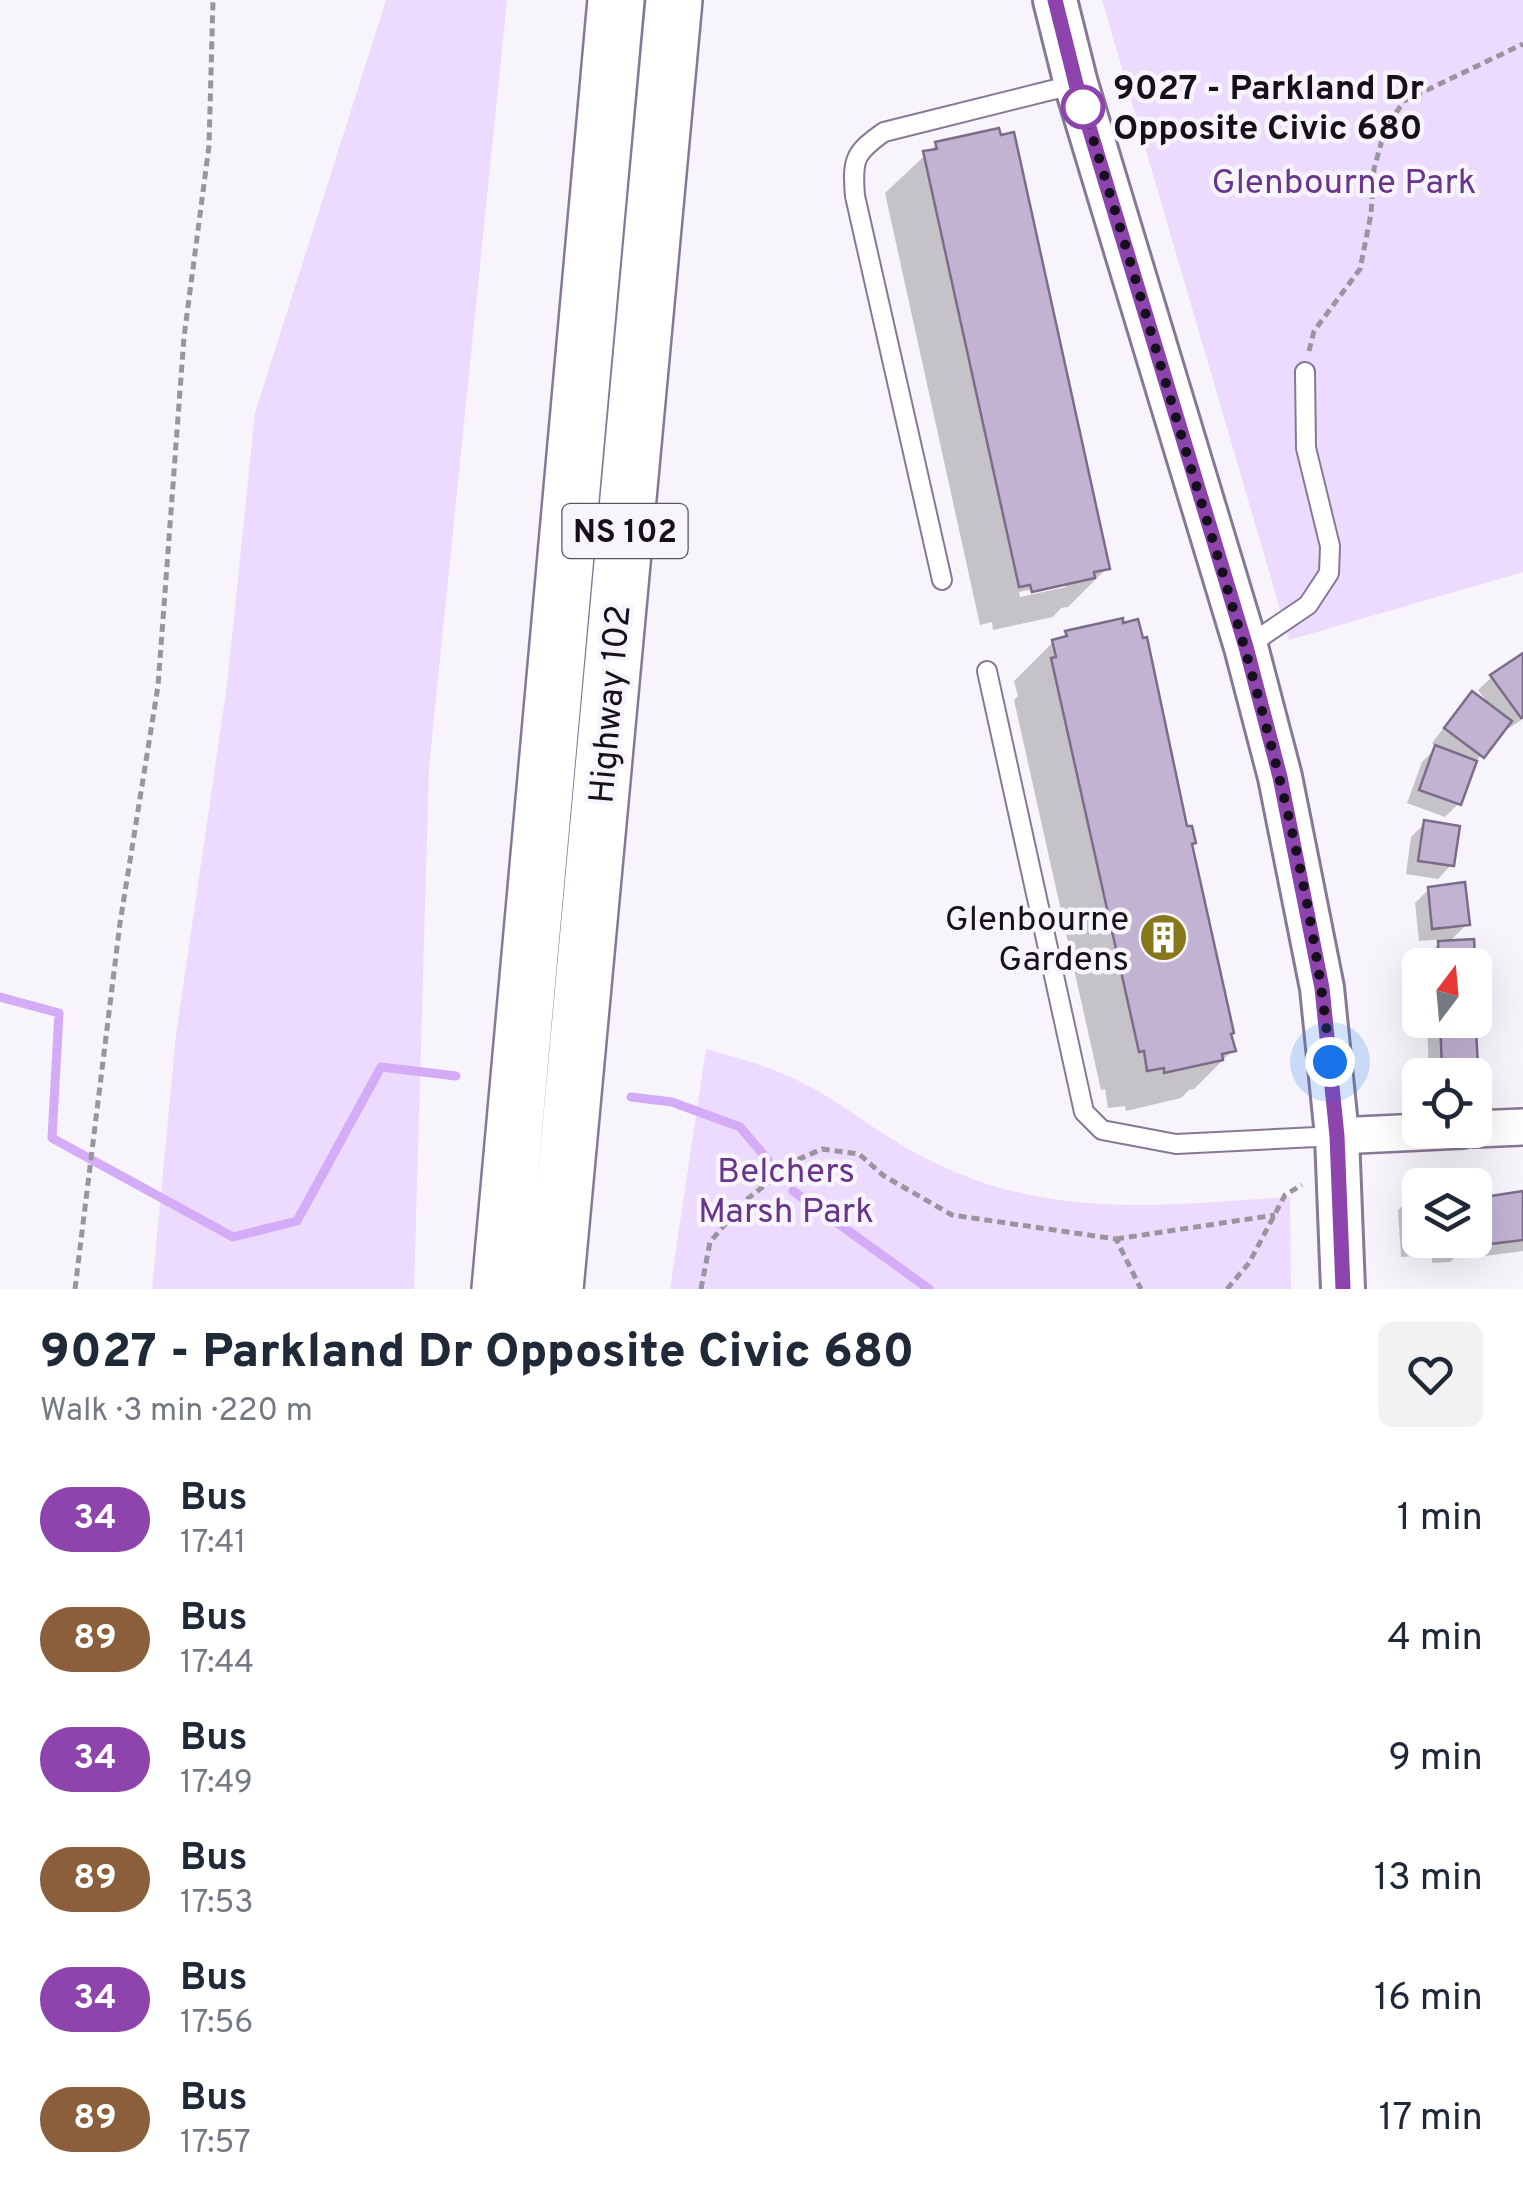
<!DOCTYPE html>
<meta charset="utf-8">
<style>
body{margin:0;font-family:Overpass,sans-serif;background:#f2f2f3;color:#1f2937;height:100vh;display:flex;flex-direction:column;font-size:38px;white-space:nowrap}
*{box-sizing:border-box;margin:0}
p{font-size:32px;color:#747a83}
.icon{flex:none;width:55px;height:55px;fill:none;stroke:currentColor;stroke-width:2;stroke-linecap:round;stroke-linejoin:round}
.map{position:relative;height:1289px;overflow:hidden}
.sheet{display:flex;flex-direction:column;background:#fff;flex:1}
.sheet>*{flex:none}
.badge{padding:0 20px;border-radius:32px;font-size:35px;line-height:65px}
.needle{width:65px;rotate:16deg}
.controls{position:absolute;left:1402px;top:948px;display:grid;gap:20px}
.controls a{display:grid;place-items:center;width:90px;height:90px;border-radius:15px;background:#fff;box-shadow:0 10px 40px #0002;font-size:50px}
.you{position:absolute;width:50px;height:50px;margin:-25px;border:8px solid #fff;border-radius:50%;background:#1a73e8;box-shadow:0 0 0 15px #1a73e833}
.map>.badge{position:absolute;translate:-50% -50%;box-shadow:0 0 0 5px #fff}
.round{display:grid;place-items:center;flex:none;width:105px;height:105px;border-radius:15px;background:#f2f2f3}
.headline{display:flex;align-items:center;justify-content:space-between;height:170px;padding:0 40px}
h1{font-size:48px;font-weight:800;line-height:75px}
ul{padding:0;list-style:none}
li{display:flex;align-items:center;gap:30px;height:120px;padding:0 40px}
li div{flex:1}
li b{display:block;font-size:38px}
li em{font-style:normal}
li .badge{min-width:110px;font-weight:700;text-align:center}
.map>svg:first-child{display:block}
.green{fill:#eddbff}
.shadow{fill:#0003;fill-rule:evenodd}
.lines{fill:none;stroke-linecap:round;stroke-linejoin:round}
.stream{stroke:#d3abf7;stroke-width:9}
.building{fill:#c3b3d3;stroke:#7b6d89;stroke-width:2.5}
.service-casing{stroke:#877895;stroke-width:22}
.minor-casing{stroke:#877895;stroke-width:40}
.tertiary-casing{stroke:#877895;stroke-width:48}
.motorway-casing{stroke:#877895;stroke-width:60}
.path{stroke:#99959e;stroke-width:5;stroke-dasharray:8 5;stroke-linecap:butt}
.service{stroke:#fff;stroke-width:18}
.minor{stroke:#fff;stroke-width:35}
.tertiary{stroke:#fff;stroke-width:42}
.motorway{stroke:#fff;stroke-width:55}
.line-casing{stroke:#fff;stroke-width:22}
.line{stroke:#8e44ad;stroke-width:15}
.walk{stroke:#15101b;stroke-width:10;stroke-dasharray:0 18}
.stop-dot{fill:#fff;stroke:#8e44ad;stroke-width:5}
.labels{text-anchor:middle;stroke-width:9;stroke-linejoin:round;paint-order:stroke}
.shield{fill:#f7f4fb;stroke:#59545e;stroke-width:2.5}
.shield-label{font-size:32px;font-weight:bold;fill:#15101b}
.stop-label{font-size:35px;font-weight:bold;fill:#15101b;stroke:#f7f4fb;text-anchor:start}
.park-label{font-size:35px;fill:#67358c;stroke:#f7f4fb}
.street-label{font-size:35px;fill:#15101b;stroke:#f7f4fb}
.poi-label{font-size:35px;fill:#15101b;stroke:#f7f4fb;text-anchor:end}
</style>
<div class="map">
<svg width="1523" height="1289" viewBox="0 0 1523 1289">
<rect width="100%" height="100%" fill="#f7f4fb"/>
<path class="green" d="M386,0H507L429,767L414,1289H152L176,1035L227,685L255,413Z
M1102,0H1523V572L1289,640Z
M706,1049C748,1060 789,1073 826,1096C859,1116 889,1140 923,1157C1046,1221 1157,1205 1290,1197L1291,1289H670Z"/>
<path class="shadow" d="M999,138L1107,568L1068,607L1061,608L1053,617L993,630L992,622L980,625L885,193L937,144ZM1066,582V587L1020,597L1019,592Z
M1066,633L1190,846L1233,1050L1194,1089L1189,1090L1181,1098L1126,1111L1125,1106L1108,1108L1105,1089L1101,1090L1014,700L1018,696L1014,681L1053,642L1059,641Z
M1523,656V719L1506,730L1504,727L1473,765L1458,804L1445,817L1407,803L1422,762L1437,747L1432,743L1459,708L1472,695L1490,706L1478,690L1492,677Z
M1425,823L1451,865L1438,879L1406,874L1411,837Z
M1429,889L1467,924L1448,943L1473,965H1426L1425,957L1444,939L1419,941L1415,903Z
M1431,1020H1473L1475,1067L1467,1075H1429L1427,1024Z
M1523,1194V1251L1477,1257L1475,1209L1485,1199Z
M1420,1195V1240H1463L1464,1248L1450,1262L1432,1263V1255L1401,1257L1398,1210L1412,1196Z"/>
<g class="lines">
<path class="stream" d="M0,997L59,1013L52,1138L233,1237L297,1221L381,1067L456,1076
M631,1097L672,1102L740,1127L768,1160
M793,1191L929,1289"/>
</g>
<path class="building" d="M999,128L1001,135L1014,132L1110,569L1094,572L1095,578L1032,592L1030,585L1019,587L923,151L937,149L935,142Z
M1123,618V623L1138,619L1143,638L1147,637L1187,826H1192L1196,843L1192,844L1234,1033L1231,1034L1236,1051L1222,1054L1223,1060L1164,1073V1068L1147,1071L1144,1051L1139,1052L1051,658L1056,657L1052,640L1067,636L1065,631Z
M1523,653V717L1521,718L1490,675Z
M1472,691L1512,721L1484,758L1444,728Z
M1435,745L1477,761L1461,805L1419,790Z
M1424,820L1460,826L1454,866L1418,861Z
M1465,882L1470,925L1432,929L1428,887Z
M1474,939L1477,986H1475V965H1439L1438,941Z
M1475,1009L1478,1068L1442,1070L1440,1020H1475Z
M1523,1191V1240L1490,1244L1484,1197Z
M1420,1193V1240H1466L1467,1249L1445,1251V1243L1414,1244L1411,1194Z"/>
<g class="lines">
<defs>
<path id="service" d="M942,580L855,196C852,160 854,153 884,132L1076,84
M1246,647L1308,605L1329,573L1330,546L1306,448L1305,372
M987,671L1084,1112L1102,1130L1176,1144L1337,1136"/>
<path id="minor" d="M1475,1129L1523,1127
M1337,1136L1463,1130"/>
<path id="tertiary" d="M1055,0L1076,84L1246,647L1280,777L1322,988L1337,1136L1343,1289"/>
<path id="motorway" d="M500,1289L616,0
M555,1289L674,0"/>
</defs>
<use href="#service" class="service-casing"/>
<use href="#minor" class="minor-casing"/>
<use href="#tertiary" class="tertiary-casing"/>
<use href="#motorway" class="motorway-casing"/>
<path class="path" d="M1309,351L1314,331L1360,269L1371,214L1374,169L1385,129L1404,101L1523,44
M1116,1239L1275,1215
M75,1289L120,923L158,686L184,337L209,146L213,0
M701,1289L710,1242L746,1200L797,1160L822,1149L859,1154L884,1176L952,1215L1116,1239L1141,1289
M1227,1289L1249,1263L1285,1195L1302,1185"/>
<use href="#service" class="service"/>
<use href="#minor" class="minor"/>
<use href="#tertiary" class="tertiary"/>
<use href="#motorway" class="motorway"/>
</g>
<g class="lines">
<defs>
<path id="line" d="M1055,0L1076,84L1246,647L1280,777L1322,988L1337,1136L1343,1289"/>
</defs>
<use href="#line" class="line-casing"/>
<use href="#line" class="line"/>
<path class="walk" d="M1083,107C1122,230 1157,355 1194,478C1252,669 1311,863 1330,1062"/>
</g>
<defs>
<symbol id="building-disc" viewBox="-11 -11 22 22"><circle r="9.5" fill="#88761a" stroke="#f7f4fb"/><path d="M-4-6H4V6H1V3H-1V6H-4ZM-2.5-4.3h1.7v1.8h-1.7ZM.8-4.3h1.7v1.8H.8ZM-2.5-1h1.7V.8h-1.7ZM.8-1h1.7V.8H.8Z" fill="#fff"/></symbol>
</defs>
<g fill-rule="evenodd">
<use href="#building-disc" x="1136" y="910" width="55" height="55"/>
</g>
<circle class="stop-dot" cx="1083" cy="107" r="20"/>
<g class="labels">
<rect class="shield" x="562.5" y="504" width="125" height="54" rx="8"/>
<g class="shield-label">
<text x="625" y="542">NS 102</text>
</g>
<g class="stop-label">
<text x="1113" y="99">9027 - Parkland Dr<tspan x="1113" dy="40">Opposite Civic 680</tspan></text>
</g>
<g class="park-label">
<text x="1344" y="193">Glenbourne Park</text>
<text x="786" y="1182">Belchers<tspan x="786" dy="40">Marsh Park</tspan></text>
</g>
<g class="street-label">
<text transform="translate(609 704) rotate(-85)" y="12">Highway 102</text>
</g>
<g class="poi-label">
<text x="1129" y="930">Glenbourne<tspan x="1129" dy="40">Gardens</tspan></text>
</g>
</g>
</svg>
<div class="controls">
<a><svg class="needle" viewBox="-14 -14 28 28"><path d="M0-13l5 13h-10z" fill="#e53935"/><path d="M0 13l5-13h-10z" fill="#747a83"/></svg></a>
<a><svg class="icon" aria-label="locate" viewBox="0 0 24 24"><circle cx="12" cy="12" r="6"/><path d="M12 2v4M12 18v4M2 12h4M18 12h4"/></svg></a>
<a><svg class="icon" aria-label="layers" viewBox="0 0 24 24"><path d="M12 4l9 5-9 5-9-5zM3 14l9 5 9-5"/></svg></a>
</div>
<div class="you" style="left:1330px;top:1062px"></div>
</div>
<section class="sheet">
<div class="headline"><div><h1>9027 - Parkland Dr Opposite Civic 680</h1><p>Walk · 3 min · 220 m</p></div><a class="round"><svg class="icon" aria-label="heart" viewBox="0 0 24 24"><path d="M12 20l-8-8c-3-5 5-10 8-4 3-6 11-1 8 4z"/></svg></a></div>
<ul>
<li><span class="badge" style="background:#8e44ad;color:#fff">34</span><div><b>Bus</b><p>17:41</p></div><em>1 min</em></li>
<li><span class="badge" style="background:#8b5e3c;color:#fff">89</span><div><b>Bus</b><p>17:44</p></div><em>4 min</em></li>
<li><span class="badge" style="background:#8e44ad;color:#fff">34</span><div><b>Bus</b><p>17:49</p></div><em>9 min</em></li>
<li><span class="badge" style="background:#8b5e3c;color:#fff">89</span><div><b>Bus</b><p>17:53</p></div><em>13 min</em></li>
<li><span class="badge" style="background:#8e44ad;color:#fff">34</span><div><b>Bus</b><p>17:56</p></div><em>16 min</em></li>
<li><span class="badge" style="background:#8b5e3c;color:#fff">89</span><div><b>Bus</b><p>17:57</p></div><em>17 min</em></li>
</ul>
</section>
